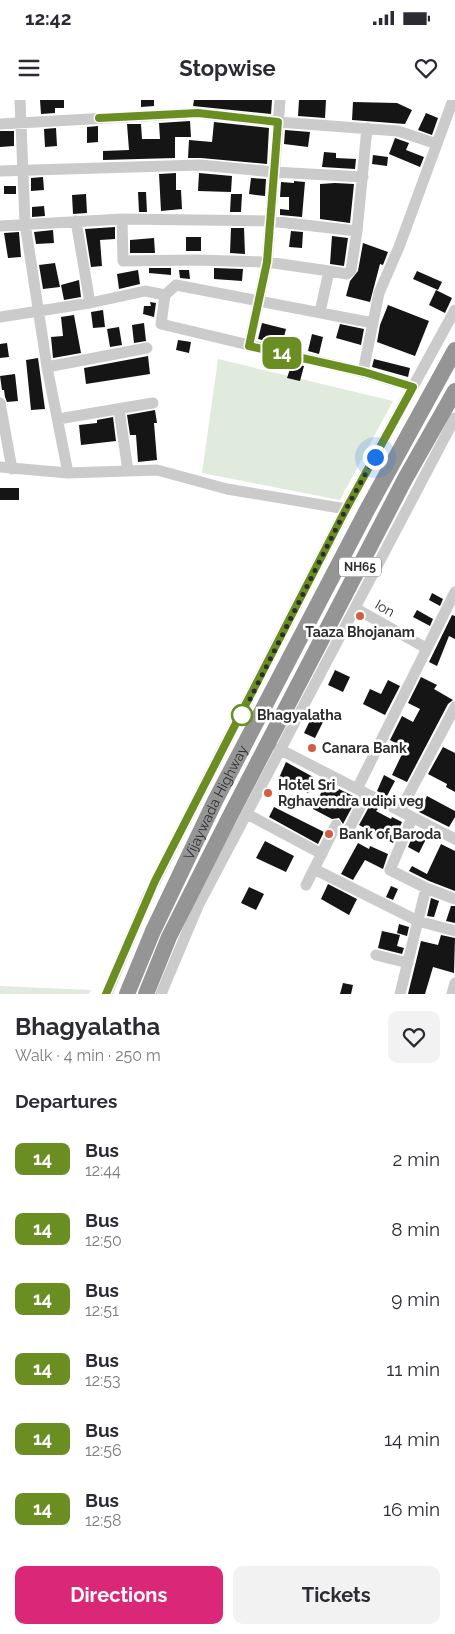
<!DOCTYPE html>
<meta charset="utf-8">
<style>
body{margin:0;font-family:Raleway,sans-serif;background:#f2f2f3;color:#2b2b33;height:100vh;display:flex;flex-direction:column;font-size:19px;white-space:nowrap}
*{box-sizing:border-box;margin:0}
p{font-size:16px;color:#7c7c81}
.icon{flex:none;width:28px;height:28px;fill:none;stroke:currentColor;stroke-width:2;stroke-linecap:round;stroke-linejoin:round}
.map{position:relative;height:894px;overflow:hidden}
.details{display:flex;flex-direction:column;background:#fff;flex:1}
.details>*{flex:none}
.badge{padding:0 10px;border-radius:8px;font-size:18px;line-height:32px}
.you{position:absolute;width:25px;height:25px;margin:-12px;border:4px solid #fff;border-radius:50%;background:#1a73e8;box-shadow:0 0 0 8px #1a73e833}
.map>.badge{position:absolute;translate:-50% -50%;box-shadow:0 0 0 2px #fff}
h2{padding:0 15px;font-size:19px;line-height:45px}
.round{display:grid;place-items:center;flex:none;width:52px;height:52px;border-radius:10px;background:#f2f2f3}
.headline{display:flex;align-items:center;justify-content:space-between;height:85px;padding:0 15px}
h1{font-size:24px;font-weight:700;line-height:38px}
.button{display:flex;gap:10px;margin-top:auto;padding:10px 15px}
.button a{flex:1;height:58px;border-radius:10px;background:#db2777;color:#fff;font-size:20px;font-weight:700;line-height:58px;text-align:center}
.button a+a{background:#f2f2f3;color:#2b2b33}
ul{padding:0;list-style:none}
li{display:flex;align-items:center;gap:15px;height:70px;padding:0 15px}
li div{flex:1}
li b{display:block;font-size:19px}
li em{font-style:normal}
li .badge{min-width:55px;font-weight:700;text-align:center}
.status{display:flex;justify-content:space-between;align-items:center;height:35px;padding:0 25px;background:#fff;direction:ltr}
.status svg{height:14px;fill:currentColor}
header{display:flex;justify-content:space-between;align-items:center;height:65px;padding:0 15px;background:#fff;font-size:22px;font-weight:700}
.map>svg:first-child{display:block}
.green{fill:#e0eadd}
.building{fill:#151515}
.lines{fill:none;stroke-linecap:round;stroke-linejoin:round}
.minor{stroke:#cbcbcb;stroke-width:11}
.highway{stroke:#959595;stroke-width:16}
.line-casing{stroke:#fff;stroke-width:11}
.line{stroke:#6b8e23;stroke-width:8}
.walk{stroke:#2e2e2e;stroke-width:5;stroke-dasharray:0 9}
.poi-dot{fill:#d35c41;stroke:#fff;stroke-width:2}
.stop-dot{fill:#fff;stroke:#6b8e23;stroke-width:2.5}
.labels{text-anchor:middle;stroke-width:5;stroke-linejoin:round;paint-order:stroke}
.shield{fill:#fff;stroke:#6d6d6d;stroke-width:1}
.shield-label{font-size:12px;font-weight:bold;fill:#2e2e2e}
.street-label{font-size:14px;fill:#2e2e2e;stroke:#fff}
.poi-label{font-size:14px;font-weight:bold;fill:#2e2e2e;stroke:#fff;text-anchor:start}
.stop-label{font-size:14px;font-weight:bold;fill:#2e2e2e;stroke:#fff;text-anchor:start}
</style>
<div class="status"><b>12:42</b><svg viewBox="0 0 49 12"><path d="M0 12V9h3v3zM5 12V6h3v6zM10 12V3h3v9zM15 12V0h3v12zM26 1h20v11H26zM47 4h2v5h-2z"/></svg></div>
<header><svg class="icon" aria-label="menu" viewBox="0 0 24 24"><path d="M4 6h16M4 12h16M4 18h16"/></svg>Stopwise<svg class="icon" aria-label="heart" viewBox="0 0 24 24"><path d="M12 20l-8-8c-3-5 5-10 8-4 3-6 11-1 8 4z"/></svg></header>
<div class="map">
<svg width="455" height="894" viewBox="0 0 455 894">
<rect width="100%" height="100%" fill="#fff"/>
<path class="green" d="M218,259L393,301L340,400L202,373Z
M0,886L91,890L89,894H0Z"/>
<path class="building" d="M40,0H64V8H55V13L41,14Z
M141,0H154V6L141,7Z
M194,0H272L271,14L193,6Z
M299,0H326L325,18L298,16Z
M353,2L397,3L412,10L405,24L352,20Z
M426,13L438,18L432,35L418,30Z
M190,21L191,37H175V58L103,60V51L129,50L127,24H141L142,39H160L159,23Z
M214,22L269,28L267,64L201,58H188L189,40L212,42Z
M98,26V42L87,43V27Z
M56,28L57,46L45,47L44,29Z
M285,30L310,32L308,47L284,44Z
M0,31H14V46L0,47Z
M395,38L409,43L406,50L424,57L420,67L389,54Z
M324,52L336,53V58L356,59L355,69L322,67Z
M373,55L388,57L387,66L372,64Z
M176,73V90H181L182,109L161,111L159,74Z
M199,73L232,76L231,92L198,91Z
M43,77L44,90L31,91V78Z
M251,78L266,79L265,96L249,94Z
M294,81L305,82L302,117L280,115V109L289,110V97H280L281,82L294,83Z
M335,83L354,84L350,123L320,119V84Z
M4,86H16V94H4Z
M138,92H146L147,112H139Z
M86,94L87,113L73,114L72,95Z
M231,94H242L241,112H230Z
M44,106L45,116L32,117V107Z
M115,127V139L100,140L102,166L91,167L85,129Z
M231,128H244L245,154L230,153Z
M53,130L54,143L36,144L34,132Z
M291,131L303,132L302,148L289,147Z
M19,132L21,157L8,158L4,133Z
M332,136L348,138L344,166L330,164Z
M186,137H201V151H186Z
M154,138L155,153H130V140Z
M363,143L388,152L383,165L380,164L370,202L346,196L350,181L358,171Z
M55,163L60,187L43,189L39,165Z
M149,168H171V175L149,173Z
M214,168L243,169L242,181L214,179Z
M138,170L140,184L119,189L117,174Z
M179,170H189L190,179L180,178Z
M417,171L442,182L438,190L413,179Z
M79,180L81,197L64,200L61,185Z
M436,190L452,198L445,213L429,205Z
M150,202L156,203L154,217L143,214L144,206H151Z
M388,205L429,221L415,256L377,242L380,225Z
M103,210L105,227L93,228L91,212Z
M74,215L81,253L53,258L51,237L63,236L61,217Z
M144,223L146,241L134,243L132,225Z
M262,223L286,229L282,245L258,239Z
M340,224L364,229L361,245L336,238Z
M119,227L122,245L110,247L107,229Z
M312,234L323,237L319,254L308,251Z
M178,240L191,242L189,253L176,250Z
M7,243L9,257L0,258V244Z
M148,256L150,274L86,284L84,268Z
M38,258L45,309L31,310L26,260Z
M374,259L410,268L408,277L372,267Z
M292,263L304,266L300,281L287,278Z
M15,274L18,301L7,302L5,297L4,290H2L0,276Z
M155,310L157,323H154L157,360L138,362L136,335H130L127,315Z
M113,317L116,341L81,345L79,325L97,323V320Z
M0,388H19V400H0Z
M432,493L443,499L440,506L429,500Z
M417,510L433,519L430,526L413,517Z
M452,515L455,516V539L449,536L437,566L429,562Z
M335,570L350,577L343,592L328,585Z
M421,577L437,585L434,589L453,600L448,604L407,682L392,675L405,648L390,640L402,616L413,622L420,609L408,603Z
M388,580L400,586L385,615L363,604L370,589L381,594Z
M315,610L326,616L315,638L304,633Z
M443,647L455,653V692L446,687L447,684L428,674Z
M286,662L315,678L308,693L279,678Z
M384,675L395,681L387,696L377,691Z
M325,685L338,691L339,689L357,698L343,724L339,718L332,719L313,709Z
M427,696L455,711V717L449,727L419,712Z
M370,705L378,709L376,711L391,719L392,717L402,722L393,743L359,725Z
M274,707L324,732L318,744L269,717Z
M414,733L426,739L419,753L408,747Z
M265,741L294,756L286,772L256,758Z
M358,743L369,749L370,746L388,754L383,769L365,760L353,780L341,774Z
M441,744L455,751V791L429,781L409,771L412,766L427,774Z
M328,784L357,799L349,815L321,799Z
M391,786L398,789L393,800L386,797Z
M249,787L264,794L256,810L241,803Z
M431,798L439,801L434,817L427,816Z
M451,806H455V823L446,821Z
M399,824L409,827L407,836L397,833Z
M382,831L400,835L397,846L404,848L402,854L378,848Z
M441,835L455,838L454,873L433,867L425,894H408L421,841L438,845Z
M343,883L353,885L351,894H340Z"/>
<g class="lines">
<path class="minor" d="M20,0L25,123L47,267L68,373
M0,24L198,13L278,22L398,31L437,44
M0,71L200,65L274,72L363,77
M122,119L123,161L195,160L267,162L329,171
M76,121L90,203
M0,126L122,119L270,121L357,131
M320,212L329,171L347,174L351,170L357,131L367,28
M0,217L90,203L145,191L165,195
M373,223L176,185L165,195L161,224L363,272L413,287
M249,246L267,162L280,0
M47,267L147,248
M363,272L379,193L399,147L453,0
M0,303L12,369
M119,309L128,371
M58,319L153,303
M0,367L68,373L157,370L227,389L346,409
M355,508L426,548
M279,649L455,739
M357,689L455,492
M400,711L455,607
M247,714L322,754
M412,718L390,770L426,788L455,799
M349,729L367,694
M314,769L418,821L455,831
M306,785L336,725
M376,855L408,863
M107,894L147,798L198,697L346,409L455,210
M161,894L198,806L455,318
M400,894L426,788
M452,894L455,883"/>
<g class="highway">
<path id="s1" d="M127,894L153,831L215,701L367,410L455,250"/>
<path d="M146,894L169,837L229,718L405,379L455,291"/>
</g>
</g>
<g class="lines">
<defs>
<path id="line" d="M99,18L198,13L278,22L267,162L249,246L364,272L413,287L346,409L155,781L106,894"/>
</defs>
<use href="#line" class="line-casing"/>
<use href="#line" class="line"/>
<path class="walk" d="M242,615L346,409L375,357"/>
</g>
<g class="poi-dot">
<circle cx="360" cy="516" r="5"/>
<circle cx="312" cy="648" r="5"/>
<circle cx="268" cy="693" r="5"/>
<circle cx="329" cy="734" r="5"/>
</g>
<circle class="stop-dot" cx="242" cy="615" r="10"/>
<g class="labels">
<rect class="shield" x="339" y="457.5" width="42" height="19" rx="4"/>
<g class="shield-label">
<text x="360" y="471">NH65</text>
</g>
<g class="street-label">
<text transform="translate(385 508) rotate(29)" y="5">Ion</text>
<text dy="5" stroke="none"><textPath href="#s1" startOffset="211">Vijaywada Highway</textPath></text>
</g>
<g class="poi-label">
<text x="360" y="537" text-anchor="middle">Taaza Bhojanam</text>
<text x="322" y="653">Canara Bank</text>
<text x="278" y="690">Hotel Sri<tspan x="278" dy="16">Rghavendra udipi veg</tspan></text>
<text x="339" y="739">Bank of Baroda</text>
</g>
<g class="stop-label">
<text x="257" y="620">Bhagyalatha</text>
</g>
</g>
</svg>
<div class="you" style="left:375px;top:357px"></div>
<b class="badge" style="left:282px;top:253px;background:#6b8e23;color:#fff">14</b>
</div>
<section class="details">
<div class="headline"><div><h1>Bhagyalatha</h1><p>Walk · 4 min · 250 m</p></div><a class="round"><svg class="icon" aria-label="heart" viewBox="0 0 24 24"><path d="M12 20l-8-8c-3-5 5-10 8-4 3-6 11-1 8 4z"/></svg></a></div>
<h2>Departures</h2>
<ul>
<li><span class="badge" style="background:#6b8e23;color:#fff">14</span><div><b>Bus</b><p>12:44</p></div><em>2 min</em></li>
<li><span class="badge" style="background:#6b8e23;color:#fff">14</span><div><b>Bus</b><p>12:50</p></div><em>8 min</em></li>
<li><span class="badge" style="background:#6b8e23;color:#fff">14</span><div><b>Bus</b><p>12:51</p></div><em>9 min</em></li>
<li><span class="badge" style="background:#6b8e23;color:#fff">14</span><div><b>Bus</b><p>12:53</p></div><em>11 min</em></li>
<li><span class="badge" style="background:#6b8e23;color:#fff">14</span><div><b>Bus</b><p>12:56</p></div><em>14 min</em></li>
<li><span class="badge" style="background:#6b8e23;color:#fff">14</span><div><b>Bus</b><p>12:58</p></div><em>16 min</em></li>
</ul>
<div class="button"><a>Directions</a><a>Tickets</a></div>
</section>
